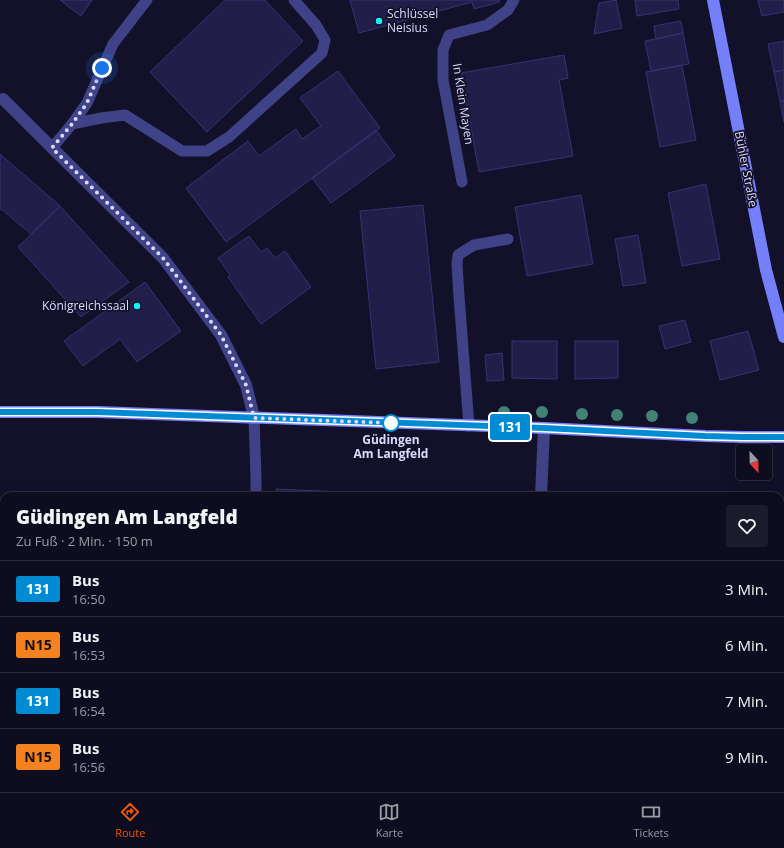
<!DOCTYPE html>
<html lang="de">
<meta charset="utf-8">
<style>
body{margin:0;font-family:"Open Sans",sans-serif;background:#1c1b2c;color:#f1f3f6;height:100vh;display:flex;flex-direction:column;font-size:15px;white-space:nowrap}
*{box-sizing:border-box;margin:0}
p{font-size:13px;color:#9b9ca4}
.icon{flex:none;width:22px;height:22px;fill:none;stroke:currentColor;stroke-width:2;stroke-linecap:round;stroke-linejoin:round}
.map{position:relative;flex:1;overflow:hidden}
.details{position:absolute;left:0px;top:492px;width:784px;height:300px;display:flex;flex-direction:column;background:#0e0d1f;border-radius:12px 12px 0 0;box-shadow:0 4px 16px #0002,0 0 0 1px #2e2d3d}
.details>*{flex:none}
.badge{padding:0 8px;border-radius:3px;font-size:14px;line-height:26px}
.needle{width:26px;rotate:158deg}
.controls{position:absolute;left:736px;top:444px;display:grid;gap:8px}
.controls a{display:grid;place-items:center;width:36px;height:36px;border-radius:4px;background:#0e0d1f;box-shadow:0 4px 16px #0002,0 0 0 1px #2e2d3d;font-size:20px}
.you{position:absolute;width:20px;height:20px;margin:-10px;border:3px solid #fff;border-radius:50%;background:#1a73e8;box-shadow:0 0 0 6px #1a73e833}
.map>.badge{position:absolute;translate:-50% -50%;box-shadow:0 0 0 2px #fff}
.round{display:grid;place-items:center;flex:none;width:42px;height:42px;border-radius:4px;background:#1c1b2c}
.overview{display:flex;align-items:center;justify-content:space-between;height:68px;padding:0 16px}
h1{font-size:19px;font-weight:800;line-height:30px}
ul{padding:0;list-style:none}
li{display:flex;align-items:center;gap:12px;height:56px;padding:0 16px;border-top:1px solid #2e2d3d}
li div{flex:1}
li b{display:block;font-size:15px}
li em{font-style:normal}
li .badge{min-width:44px;font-weight:700;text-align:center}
.tabs{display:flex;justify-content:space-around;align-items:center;height:56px;border-top:1px solid #2e2d3d;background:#0e0d1f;font-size:11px;color:#9b9ca4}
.tabs a{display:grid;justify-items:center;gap:2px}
.tabs .selected{color:#ea580c}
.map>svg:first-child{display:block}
.building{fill:#231e49;stroke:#383174}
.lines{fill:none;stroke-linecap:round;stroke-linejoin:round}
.lane{stroke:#3f4286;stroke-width:11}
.street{stroke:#3f4286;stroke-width:12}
.secondary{stroke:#767ffa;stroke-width:12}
.tree{fill:#428175}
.line-casing{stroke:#fff;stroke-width:9}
.line{stroke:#008bd2;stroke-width:6}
.walk{stroke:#dcdbfe;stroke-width:4;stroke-dasharray:0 7.2}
.poi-dot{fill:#0ff4f6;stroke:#131129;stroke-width:1.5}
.stop-dot{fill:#fff;stroke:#008bd2;stroke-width:2}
.labels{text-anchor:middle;stroke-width:3.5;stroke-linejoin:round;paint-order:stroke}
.poi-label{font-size:12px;fill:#dcdbfe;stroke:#131129;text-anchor:start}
.street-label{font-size:12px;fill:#dcdbfe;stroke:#131129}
.stop-label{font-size:12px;font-weight:bold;fill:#dcdbfe;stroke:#131129}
</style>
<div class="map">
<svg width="784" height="792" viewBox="0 0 784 792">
<rect width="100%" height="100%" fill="#131129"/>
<path class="building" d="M60,0H92L81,16Z
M225,0H265L303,41L207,132L150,72Z
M350,0H499L500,2L474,9L472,2L359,33Z
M616,0L622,28L594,34L599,3Z
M635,0H678L679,9L637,16Z
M758,0H784V12L762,16Z
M681,21L683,33L656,39L654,26Z
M683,33L689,64L651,71L645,41Z
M784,41V70L774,72L768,44Z
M564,55L568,78L559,80L573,156L479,172L461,73Z
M682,65L696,140L660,147L646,72Z
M784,70V101H780L774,72Z
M338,71L380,128L226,242L186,188L248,141L259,156L296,129L302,139L321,126L300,98Z
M780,101H784V122Z
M376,130L395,156L331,203L312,178Z
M0,154L60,206L31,234L1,209L0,210Z
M706,184L720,259L682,266L668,193Z
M581,195L593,264L527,276L515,207Z
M423,205L439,362L376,369L360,211Z
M60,206L129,282L81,317L18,247Z
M638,235L646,283L623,286L615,239Z
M249,236L261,252L267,248L275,258L285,251L311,287L261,324L228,277L230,275L218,258Z
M145,282L181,331L137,362L120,339L83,366L64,341Z
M685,320L691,342L665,349L659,326Z
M748,331L759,370L720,380L710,341Z
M512,341H557V379L512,378Z
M575,341H618V378L575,379Z
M502,353L504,380L487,381L485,355Z
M276,489L409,495V496H276Z
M0,502H4V735H0Z
M107,788H403V792H108Z"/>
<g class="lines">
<path class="lane" d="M72,124L101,118L125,115L182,151H207L229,137L322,53L325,40L316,25L294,0
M52,148L72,124L87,103L113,44L147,0
M462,182L443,80V50L449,35L487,25L508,10L514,0
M254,417L256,478V496
M469,426L459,297L457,264L458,255L474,245L508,239
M569,788L585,792"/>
<path class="street" d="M3,99L163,258L221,335L246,385L254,417
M541,496L544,428
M526,792V788"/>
<path class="secondary" d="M713,0L766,270L784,337
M0,412H97L544,428L705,436L743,437H784"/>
</g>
<g class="tree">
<circle cx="504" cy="412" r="6"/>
<circle cx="542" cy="412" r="6"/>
<circle cx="582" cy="414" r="6"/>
<circle cx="617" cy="415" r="6"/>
<circle cx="652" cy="416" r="6"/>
<circle cx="692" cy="418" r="6"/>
</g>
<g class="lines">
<defs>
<path id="line" d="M0,412H97L544,428L705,436L742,437H784"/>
</defs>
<use href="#line" class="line-casing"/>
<use href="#line" class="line"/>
<path class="walk" d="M102,68L87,103L72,124L52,148L163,258L221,335L246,385L254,418L392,423H391"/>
</g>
<g class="poi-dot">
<circle cx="379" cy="21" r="4"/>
<circle cx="137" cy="306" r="4"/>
</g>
<circle class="stop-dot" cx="391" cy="423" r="8"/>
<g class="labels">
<g class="poi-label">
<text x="387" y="18">Schlüssel<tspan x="387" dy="14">Neisius</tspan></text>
<text x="129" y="310" text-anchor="end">Königreichssaal</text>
</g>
<g class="street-label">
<text transform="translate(463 104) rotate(81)" y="4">In Klein Mayen</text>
<text transform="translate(746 169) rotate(79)" y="4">Bühler Straße</text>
</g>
<g class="stop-label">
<text x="391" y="444">Güdingen<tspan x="391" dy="14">Am Langfeld</tspan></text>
</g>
</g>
</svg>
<div class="controls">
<a><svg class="needle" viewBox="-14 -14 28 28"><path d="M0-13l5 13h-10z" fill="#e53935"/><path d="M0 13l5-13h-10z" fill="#9b9ca4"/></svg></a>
</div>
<div class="you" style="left:102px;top:68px"></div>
<b class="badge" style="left:510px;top:427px;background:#008bd2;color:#fff">131</b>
<section class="details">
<div class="overview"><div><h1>Güdingen Am Langfeld</h1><p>Zu Fuß · 2 Min. · 150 m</p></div><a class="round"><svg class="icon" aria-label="heart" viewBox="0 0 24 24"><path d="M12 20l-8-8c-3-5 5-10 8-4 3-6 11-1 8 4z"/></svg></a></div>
<ul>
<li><span class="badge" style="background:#008bd2;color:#fff">131</span><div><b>Bus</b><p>16:50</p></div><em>3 Min.</em></li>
<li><span class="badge" style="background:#f58220;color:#111">N15</span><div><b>Bus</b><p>16:53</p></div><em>6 Min.</em></li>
<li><span class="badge" style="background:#008bd2;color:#fff">131</span><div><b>Bus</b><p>16:54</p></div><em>7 Min.</em></li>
<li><span class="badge" style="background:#f58220;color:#111">N15</span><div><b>Bus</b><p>16:56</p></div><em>9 Min.</em></li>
</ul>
</section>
</div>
<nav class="tabs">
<a class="selected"><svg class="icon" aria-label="directions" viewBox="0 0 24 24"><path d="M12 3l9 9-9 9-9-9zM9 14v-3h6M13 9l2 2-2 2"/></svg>Route</a>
<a><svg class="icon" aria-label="map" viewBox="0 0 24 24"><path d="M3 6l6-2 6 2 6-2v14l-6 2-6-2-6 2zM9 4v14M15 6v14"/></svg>Karte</a>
<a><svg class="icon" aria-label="tickets" viewBox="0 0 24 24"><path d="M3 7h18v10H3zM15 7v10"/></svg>Tickets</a>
</nav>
